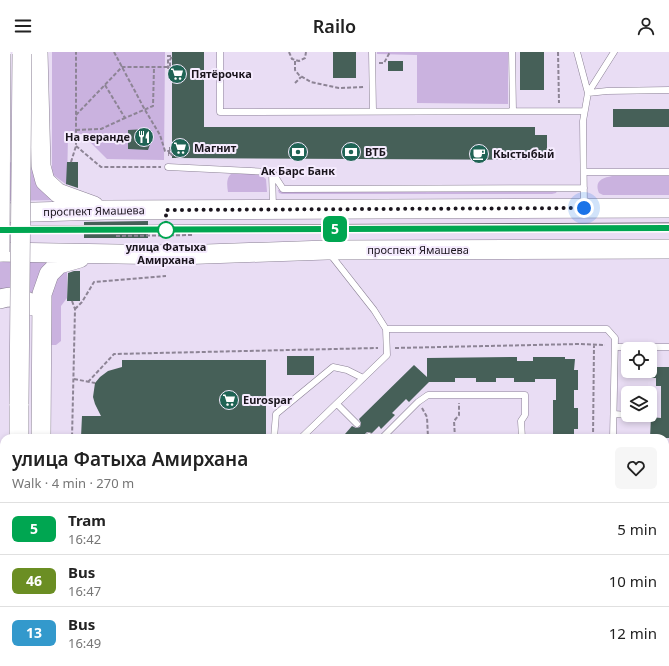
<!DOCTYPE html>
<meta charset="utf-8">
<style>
body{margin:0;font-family:"Noto Sans",sans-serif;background:#f6f6f6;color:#222;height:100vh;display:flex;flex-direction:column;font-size:15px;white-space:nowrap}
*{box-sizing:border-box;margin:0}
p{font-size:13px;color:#767676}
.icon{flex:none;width:22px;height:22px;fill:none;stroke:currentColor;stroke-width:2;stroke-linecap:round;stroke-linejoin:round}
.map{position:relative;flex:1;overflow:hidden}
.sheet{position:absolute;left:0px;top:382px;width:669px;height:232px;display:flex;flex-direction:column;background:#fff;border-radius:12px 12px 0 0;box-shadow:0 2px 6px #0003}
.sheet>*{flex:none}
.badge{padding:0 8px;border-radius:6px;font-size:14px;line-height:26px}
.tools{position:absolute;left:621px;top:290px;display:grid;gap:8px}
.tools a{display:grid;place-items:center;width:36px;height:36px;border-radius:6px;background:#fff;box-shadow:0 2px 6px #0003;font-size:20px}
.you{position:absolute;width:20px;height:20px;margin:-10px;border:3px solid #fff;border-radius:50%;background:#1a73e8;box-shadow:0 0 0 6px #1a73e833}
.map>.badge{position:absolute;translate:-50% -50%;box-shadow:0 0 0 2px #fff}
.round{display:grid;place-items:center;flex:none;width:42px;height:42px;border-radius:6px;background:#f6f6f6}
.overview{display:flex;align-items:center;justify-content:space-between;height:68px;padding:0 12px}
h1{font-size:19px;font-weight:600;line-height:30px}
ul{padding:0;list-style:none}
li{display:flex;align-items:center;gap:12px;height:52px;padding:0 12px;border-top:1px solid #e0e0e0}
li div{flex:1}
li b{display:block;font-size:15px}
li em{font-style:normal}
li .badge{min-width:44px;font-weight:700;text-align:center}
header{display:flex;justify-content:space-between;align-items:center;height:52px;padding:0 12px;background:#fff;font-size:18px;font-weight:600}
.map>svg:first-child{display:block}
.green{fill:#cab2df}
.building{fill:#466058}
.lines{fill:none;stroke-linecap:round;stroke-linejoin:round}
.service-casing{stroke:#8b8195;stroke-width:7}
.primary-casing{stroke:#8b8195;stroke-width:20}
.path{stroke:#8d8495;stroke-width:2;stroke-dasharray:4 2;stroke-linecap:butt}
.service{stroke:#fff;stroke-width:6}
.primary{stroke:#fff;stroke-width:19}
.tram{stroke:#554e5a;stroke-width:1}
.primary-bridge-casing{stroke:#8b8195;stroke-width:20;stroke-linecap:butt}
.primary-bridge{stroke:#fff;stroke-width:19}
.line-casing{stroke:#fff;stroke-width:9}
.line{stroke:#00a651;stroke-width:6}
.walk{stroke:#1b161e;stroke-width:4;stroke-dasharray:0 7.2}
.stop-dot{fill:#fff;stroke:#00a651;stroke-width:2}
.labels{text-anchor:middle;stroke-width:4;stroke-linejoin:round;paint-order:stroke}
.poi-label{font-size:11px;font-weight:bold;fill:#1b161e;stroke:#f5ebfe;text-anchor:start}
.street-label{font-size:11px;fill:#1b161e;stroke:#f5ebfe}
.stop-label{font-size:11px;font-weight:bold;fill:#1b161e;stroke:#f5ebfe}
</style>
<header><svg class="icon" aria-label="menu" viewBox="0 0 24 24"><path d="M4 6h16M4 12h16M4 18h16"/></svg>Railo<svg class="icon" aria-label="person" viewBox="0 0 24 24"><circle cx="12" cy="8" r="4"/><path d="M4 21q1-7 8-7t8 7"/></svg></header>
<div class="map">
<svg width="669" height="614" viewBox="0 0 669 614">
<rect width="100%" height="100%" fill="#e9ddf4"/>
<path class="green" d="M52,0H165L164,108L107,107L82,82L68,83L67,133L52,122Z
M377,0H508V52L417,51V3L377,2Z
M35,103L57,148L0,149L8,110C18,111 27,108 35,103Z
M231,122C242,122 258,119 266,127L267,140H228C227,134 226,126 231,122Z
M612,124H669V143H603L599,141C594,129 602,126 612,124Z
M280,137H558L556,141L552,142H282L279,141L278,138Z
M0,206L55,207L35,250L0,239Z
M67,218V246L61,254V289L56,293H48V243L60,221Z"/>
<path class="building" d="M172,0H204V75H535V83H547V108L172,106Z
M333,0H356V26H333Z
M520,0H544V38H520Z
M388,9H403V19H388Z
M613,57H669V75H613Z
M146,77L152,87L148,98L128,97V78Z
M67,110H78V136L66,132Z
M148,169V186H84V170Z
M74,219H80V249H67L68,221Z
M287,304H314V323H287Z
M517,305V309H533V305H565V307H575L574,318H578V338H574V356H578V377H574V386H553V348H556V327H535V330H514V326H496V330H476V326H455V330H429L409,350L406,347L392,361L395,363L381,377L379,374L372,381L367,380L365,382V386H349L345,382L352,374L356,376L360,375L361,371L359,367L414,313L427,325V306Z
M122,308H266V386H122V384L81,385L82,364H101L95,352L93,345L95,331L100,325L108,319L122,315Z
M650,315H669V386H650L651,365L661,366V334H656V326H650Z"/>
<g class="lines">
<defs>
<path id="service" d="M220,0V60L584,59
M372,0L373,59
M512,0L513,59
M577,0L588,41L583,69L584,155
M588,41L607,39L669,38
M588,41L614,0
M168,115L272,120
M272,120L283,137L584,136
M272,120L273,155
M584,120H669
M386,277H607L615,286L613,386
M615,295H669
M337,352L357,372
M614,362L628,363
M369,384L371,386
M274,386L276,362L333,315L347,318L363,326
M301,386L387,303L386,277L374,258L330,202
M382,386L418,350L428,343H525V363L521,369L522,386
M665,416H669
M665,486L669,485
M665,567H669
M125,610V614
M193,610V614
M252,610V614
M364,610V614
M548,610V614
M665,610L666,614
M383,614V610
M623,614L634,610"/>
<path id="primary" d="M38,0L41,114L45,129L58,141L94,154
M0,161L105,158L669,156
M0,200L177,203L327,198L669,197
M0,247C13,243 24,245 33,254
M19,386V352
M41,386L42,242L49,222L59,212L80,206
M19,614V610
M39,614V610"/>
</defs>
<use href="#service" class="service-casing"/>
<use href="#primary" class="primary-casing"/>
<path class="path" d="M114,0L145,58L160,83L165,99H168
M289,0L292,7L299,9L305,6L306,0
M558,0L559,51
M167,4H172L170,8V16H168V8H167
M295,9V18L299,23L311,30L339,36L365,35
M379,11H384L390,0
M295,31L301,25
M105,33L125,66L153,54L154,16
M76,63L122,15H167
M76,78L101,77L125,66
M76,94L101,115H161
M168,101H169V96H170V101L172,103H168
M71,110L76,94V0
M116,184L193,183
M72,249L75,257L72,386
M75,257L82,250L94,230L166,224
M395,296L579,292L605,293
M74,327L95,331
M88,330L114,302L378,296
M422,356L427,365L428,386
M455,386L454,369L459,363V351
M593,386L594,293
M72,610V614"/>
<use href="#service" class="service"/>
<use href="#primary" class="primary"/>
<path class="tram" d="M0,174L669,171"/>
<defs>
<path id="primary-bridge" d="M0,200L1,2
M19,352L22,2"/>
</defs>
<use href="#primary-bridge" class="primary-bridge-casing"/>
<use href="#primary-bridge" class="primary-bridge"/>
</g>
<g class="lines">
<defs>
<path id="line" d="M0,178L669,176"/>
</defs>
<use href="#line" class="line-casing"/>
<use href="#line" class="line"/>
<path class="walk" d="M166,178V158L584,156"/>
</g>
<defs>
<symbol id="supermarket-disc" viewBox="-11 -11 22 22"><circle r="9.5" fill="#206455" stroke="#f5ebfe"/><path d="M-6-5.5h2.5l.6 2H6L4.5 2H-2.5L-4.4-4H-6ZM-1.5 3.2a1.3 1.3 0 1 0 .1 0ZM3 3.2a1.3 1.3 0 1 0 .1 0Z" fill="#fff"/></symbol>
<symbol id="restaurant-disc" viewBox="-11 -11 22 22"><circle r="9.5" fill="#206455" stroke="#f5ebfe"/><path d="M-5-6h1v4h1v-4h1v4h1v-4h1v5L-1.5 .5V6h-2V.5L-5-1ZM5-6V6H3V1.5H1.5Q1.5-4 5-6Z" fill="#fff"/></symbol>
<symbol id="bank-disc" viewBox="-11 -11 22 22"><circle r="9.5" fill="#206455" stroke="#f5ebfe"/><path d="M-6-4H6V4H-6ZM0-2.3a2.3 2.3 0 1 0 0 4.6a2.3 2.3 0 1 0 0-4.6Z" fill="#fff"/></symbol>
<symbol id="cafe-disc" viewBox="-11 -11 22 22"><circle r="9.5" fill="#206455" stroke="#f5ebfe"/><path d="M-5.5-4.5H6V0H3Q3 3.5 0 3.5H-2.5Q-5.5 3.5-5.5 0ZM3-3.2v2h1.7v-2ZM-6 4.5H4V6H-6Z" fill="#fff"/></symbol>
</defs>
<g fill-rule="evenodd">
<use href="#supermarket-disc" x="166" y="11" width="22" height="22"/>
<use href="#restaurant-disc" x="133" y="74" width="22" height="22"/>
<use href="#supermarket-disc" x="169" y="85" width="22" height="22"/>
<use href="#bank-disc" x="287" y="89" width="22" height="22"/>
<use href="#bank-disc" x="340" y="89" width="22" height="22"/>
<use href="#cafe-disc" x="468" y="91" width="22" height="22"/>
<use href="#supermarket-disc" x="218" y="337" width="22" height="22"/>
</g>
<circle class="stop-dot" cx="166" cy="178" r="8"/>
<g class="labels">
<g class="poi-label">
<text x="191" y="26">Пятёрочка</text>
<text x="130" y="89" text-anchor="end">На веранде</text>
<text x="194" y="100">Магнит</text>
<text x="365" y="104">ВТБ</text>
<text x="493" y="106">Кыстыбый</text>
<text x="298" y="123" text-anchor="middle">Ак Барс Банк</text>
<text x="243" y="352">Eurospar</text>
</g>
<g class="street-label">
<text transform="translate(94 159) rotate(-1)" y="4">проспект Ямашева</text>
<text x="418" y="202">проспект Ямашева</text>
</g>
<g class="stop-label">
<text x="166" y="199">улица Фатыха<tspan x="166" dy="13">Амирхана</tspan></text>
</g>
</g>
</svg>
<div class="tools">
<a><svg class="icon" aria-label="locate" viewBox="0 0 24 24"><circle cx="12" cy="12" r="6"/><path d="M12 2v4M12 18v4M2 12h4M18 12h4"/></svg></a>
<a><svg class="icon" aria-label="layers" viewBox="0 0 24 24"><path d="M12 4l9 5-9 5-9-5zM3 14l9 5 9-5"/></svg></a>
</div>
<div class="you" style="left:584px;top:156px"></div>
<b class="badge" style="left:335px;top:177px;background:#00a651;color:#fff">5</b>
<section class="sheet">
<div class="overview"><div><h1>улица Фатыха Амирхана</h1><p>Walk · 4 min · 270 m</p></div><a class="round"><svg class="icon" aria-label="heart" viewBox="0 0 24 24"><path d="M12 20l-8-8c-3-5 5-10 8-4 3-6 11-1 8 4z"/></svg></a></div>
<ul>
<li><span class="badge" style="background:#00a651;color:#fff">5</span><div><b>Tram</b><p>16:42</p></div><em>5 min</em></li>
<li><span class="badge" style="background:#6b8e23;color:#fff">46</span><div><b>Bus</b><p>16:47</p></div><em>10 min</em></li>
<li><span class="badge" style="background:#39c;color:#fff">13</span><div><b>Bus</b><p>16:49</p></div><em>12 min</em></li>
</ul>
</section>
</div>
